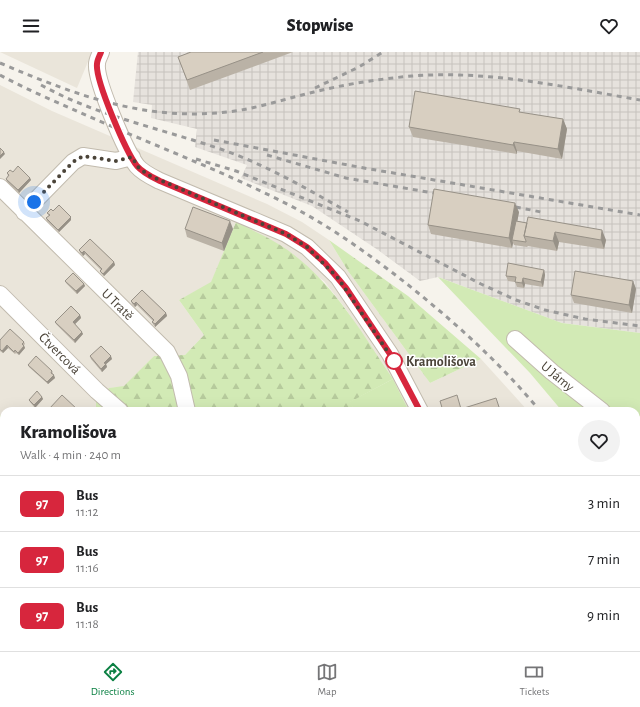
<!DOCTYPE html>
<meta charset="utf-8">
<style>
body{margin:0;font-family:"Alegreya Sans",sans-serif;background:#f2f2f2;color:#202124;height:100vh;display:flex;flex-direction:column;font-size:15px;white-space:nowrap}
*{box-sizing:border-box;margin:0}
p{font-size:13px;color:#757577}
.icon{flex:none;width:22px;height:22px;fill:none;stroke:currentColor;stroke-width:2;stroke-linecap:round;stroke-linejoin:round}
.map{position:relative;flex:1;overflow:hidden}
.side{position:absolute;left:0px;top:355px;width:640px;height:244px;display:flex;flex-direction:column;background:#fff;border-radius:12px 12px 0 0;box-shadow:0 4px 16px #0002}
.side>*{flex:none}
.badge{padding:0 8px;border-radius:6px;font-size:14px;line-height:26px}
.you{position:absolute;width:20px;height:20px;margin:-10px;border:3px solid #fff;border-radius:50%;background:#1a73e8;box-shadow:0 0 0 6px #1a73e833}
.map>.badge{position:absolute;translate:-50% -50%;box-shadow:0 0 0 2px #fff}
.round{display:grid;place-items:center;flex:none;width:42px;height:42px;border-radius:21px;background:#f2f2f2}
.head{display:flex;align-items:center;justify-content:space-between;height:68px;padding:0 20px}
h1{font-size:19px;font-weight:800;line-height:30px}
ul{padding:0;list-style:none}
li{display:flex;align-items:center;gap:12px;height:56px;padding:0 20px;border-top:1px solid #e0e0e0}
li div{flex:1}
li b{display:block;font-size:15px}
li em{font-style:normal}
li .badge{min-width:44px;font-weight:700;text-align:center}
header{display:flex;justify-content:space-between;align-items:center;height:52px;padding:0 20px;background:#fff;font-size:18px;font-weight:800}
.tab-bar{display:flex;justify-content:space-around;align-items:center;height:56px;border-top:1px solid #e0e0e0;background:#fff;font-size:11px;color:#757577}
.tab-bar a{display:grid;justify-items:center;gap:2px}
.tab-bar .selected{color:#0b8043}
.map>svg:first-child{display:block}
.residential{fill:#eae5da}
.industrial{fill:url(#industrial-grid)}
.green{fill:#d2eab5}
.forest{fill:url(#forest-firs)}
.garden{fill:url(#garden-dots)}
.lines{fill:none;stroke-linecap:round;stroke-linejoin:round}
.minor-casing{stroke:#c2bbae;stroke-width:18}
.minor{stroke:#fff;stroke-width:16}
.rail{stroke:#9a9a9a;stroke-width:3;stroke-dasharray:5 5;stroke-linecap:butt}
.wall{fill:#bab2a6}
.shaded-wall{fill:#979187}
.building{fill:#d8cfc1;stroke:#979187}
.line-casing{stroke:#fff;stroke-width:9}
.line{stroke:#d7263d;stroke-width:6}
.walk{stroke:#4b4439;stroke-width:4;stroke-dasharray:0 7.2}
.stop-dot{fill:#fff;stroke:#d7263d;stroke-width:2}
.labels{text-anchor:middle;stroke-width:3;stroke-linejoin:round;paint-order:stroke}
.street-label{font-size:14px;fill:#4b4439;stroke:#fff}
.stop-label{font-size:14px;font-weight:bold;fill:#4b4439;stroke:#fff;text-anchor:start}
</style>
<header><svg class="icon" aria-label="menu" viewBox="0 0 24 24"><path d="M4 6h16M4 12h16M4 18h16"/></svg>Stopwise<svg class="icon" aria-label="heart" viewBox="0 0 24 24"><path d="M12 20l-8-8c-3-5 5-10 8-4 3-6 11-1 8 4z"/></svg></header>
<div class="map">
<svg width="640" height="599" viewBox="0 0 640 599">
<defs>
<pattern id="industrial-grid" width="8" height="8" patternUnits="userSpaceOnUse"><rect width="8" height="8" fill="#e6e2dd"/><path d="M0 4h8M4 0v8" fill="none" stroke="#c7c3be"/></pattern>
<pattern id="forest-firs" width="22" height="20" patternUnits="userSpaceOnUse"><rect width="22" height="20" fill="#d2eab5"/><path d="M5 1l3.5 6h-7zM16 11l3.5 6h-7z" fill="#b6ca9c"/></pattern>
<pattern id="garden-dots" width="8" height="8" patternUnits="userSpaceOnUse"><rect width="8" height="8" fill="#d2eab5"/><path d="M2 2h.1M6 6h.1" fill="none" stroke="#b6ca9c" stroke-width="1.8" stroke-linecap="round"/></pattern>
</defs>
<rect width="100%" height="100%" fill="#f6f3ec"/>
<path class="residential" d="M0,0H92L77,36Z
M0,33L52,59L267,152L302,170L329,188L348,219L430,331L481,307L528,359H409L393,327L345,256L324,229L236,170L211,231L179,248L204,283L185,303L154,304L124,335L109,336L96,348V359H4V367L0,363Z
M78,595H209L211,599H79Z
M303,595H496L497,599H305Z"/>
<path class="industrial" d="M138,0H640V281L562,271L438,225L420,229L378,198L312,154L241,126L247,113L195,95L197,77L151,66L152,53L133,50Z
M209,595H303L304,599H211Z"/>
<path class="green" d="M438,225L562,271L640,281V364L636,366V359H562L530,321Z
M393,327L409,359H355L349,350Z
M4,505V595H78L79,599H0V508Z"/>
<path class="forest" d="M236,170C251,178 266,184 280,193C330,225 360,278 393,327L350,350L355,359H96V348L109,336L124,334L154,304L185,303L204,283L179,248L211,230Z
M329,188L408,244L481,307L430,331L348,219Z
M0,363L4,367V505L0,508Z
M303,595H349L345,599H305Z"/>
<path class="garden" d="M636,542L640,549V599H497L496,595H636Z"/>
<g class="lines">
<defs>
<path id="minor" d="M101,0C100,3 97,8 97,12C95,28 126,100 137,114C143,121 152,125 160,129L286,182L307,195L338,225L390,302L420,359
M0,135L167,300L179,324L187,359
M24,160L73,110L83,104L116,109L132,105
M0,242L97,339L120,359
M515,287L552,320L602,359
M636,396L640,403
M205,595L206,599
M486,595L487,599"/>
</defs>
<use href="#minor" class="minor-casing"/>
<use href="#minor" class="minor"/>
<path class="rail" d="M0,11C78,44 148,71 235,59C262,55 288,46 314,40C346,32 379,27 412,24C488,18 565,35 640,48
M0,23C22,35 47,46 70,56C142,89 219,117 289,153C333,176 373,205 412,236C459,274 502,313 540,359
M41,33C99,65 164,77 226,99C268,114 309,138 348,160
M315,36L359,15L383,0
M214,88L364,116L640,163
M267,103L346,126L445,143
M196,107L236,119L360,169L481,232L516,248L545,258L585,267L640,274
M506,153L541,160
M636,507L640,514"/>
</g>
<path class="wall" d="M191,0H293L190,38L178,5Z
M521,61L563,67L567,77L562,107L517,99V102L413,85L409,75Z
M13,120L30,126L31,128L19,141L7,130L6,127L8,124L7,121Z
M53,159L71,168L59,180L47,169L46,166L49,164L47,161Z
M519,160L517,169L606,188L604,197L559,190L557,199L528,194L527,195L514,193L513,191L512,196L431,182L428,173Z
M185,177H233L224,199L187,185Z
M90,187L114,210L115,213L104,224L101,221L100,219L101,218L85,202L83,204L80,201L79,198Z
M544,218L545,223L543,235L525,232L524,236L517,235L515,230L508,229L506,224Z
M65,229L84,232L85,234L77,242L66,231Z
M633,229L636,237L632,261L574,251L571,243Z
M142,238L166,261L167,264L155,275L153,272L152,270L153,269L137,253L135,255L132,252L131,249Z
M80,263L81,266L75,272L83,282L75,291L56,272L55,270Z
M0,288L24,290L25,292L24,293L25,296L19,303L16,301L15,302L8,296L3,301L0,299Z
M90,304L112,307L106,312L107,315L102,320L91,307Z
M28,313L52,319L53,322V323L55,326L48,332L29,315Z
M42,345L43,347L35,356L30,350L29,348Z
M105,595H150V597L144,599H107Z
M213,595H227V596L214,599Z
M543,595H553V596L544,599Z"/>
<path class="shaded-wall" d="M563,67L567,77L562,107L558,97Z
M514,90L517,99V102L513,93Z
M4,100L5,102L0,107V104Z
M30,126L31,128L19,141L18,138Z
M515,151L519,160L514,188H512L513,191L512,196L509,186Z
M71,165V168L59,180L58,178Z
M230,169L233,177L224,199L222,191Z
M602,178L606,188L604,197L601,188Z
M555,180L559,190L557,199L553,189Z
M84,199L85,202L83,204L82,201Z
M114,210L115,213L104,224L103,222Z
M544,218L545,223L543,235L541,230Z
M523,226L525,232L524,236L522,231Z
M633,229L636,237L632,261L629,253Z
M84,232L85,234L77,242L76,239Z
M136,250L137,253L135,255L134,252Z
M166,261L167,264L155,275V272Z
M80,263L81,266L74,273L73,270Z
M82,280L83,282L75,291L74,288Z
M7,293L8,296L3,301L2,299Z
M24,294L25,296L19,303L18,301Z
M111,304L112,307L105,313L104,311Z
M106,312L107,315L102,320L101,317Z
M54,323L55,326L48,332L47,330Z
M42,345L43,347L35,356L34,353Z"/>
<path class="building" d="M191,0H263L187,28L178,5Z
M415,39L520,57L519,60L563,67L558,97L514,90L513,93L409,75Z
M0,96L4,100L0,104Z
M18,114L30,126L18,138L6,127L9,123L7,121L10,118L13,120Z
M434,137L515,151L509,186L428,173Z
M59,153L71,165L58,178L46,166L50,163L47,161L51,157L53,159Z
M193,155L230,169L222,191L185,177Z
M528,165L602,178L601,188L555,180L553,189L524,184Z
M516,169L527,171L524,184L526,189V190L512,188Z
M90,187L114,210L103,222L100,219L102,217L84,199L82,201L79,198Z
M508,211L544,218L541,230L523,226L522,231L515,230L516,225L506,224Z
M575,219L633,229L629,253L571,243Z
M73,221L84,232L76,239L65,229Z
M142,238L166,261L155,272L152,270L154,268L136,250L134,252L131,249Z
M71,254L80,263L73,270L82,280L74,288L55,270Z
M10,277L24,290L22,292L24,294L18,301L15,298L14,300L7,293L2,299L0,297V288Z
M101,294L111,304L104,311L106,312L101,317L90,304Z
M36,304L52,319L51,321L54,323L47,330L28,313Z
M37,339L42,345L34,353L29,348Z
M62,343L78,358L76,359H51L49,357Z
M457,343L461,357L496,346L500,358L497,359H443L440,349Z
M105,595H147L137,599H107Z
M213,595H220L213,597Z
M243,595H269L270,599H244Z
M285,595H298L299,599H286Z"/>
<g class="lines">
<defs>
<path id="line" d="M101,0C100,3 97,8 97,12C95,28 126,100 137,114C143,121 152,125 160,129L286,182L307,195L325,211L346,236L390,302L420,359"/>
</defs>
<use href="#line" class="line-casing"/>
<use href="#line" class="line"/>
<path class="walk" d="M34,150L73,110L83,104L116,109L132,105L138,115L148,123L286,182L307,195L338,226L394,309"/>
</g>
<circle class="stop-dot" cx="394" cy="309" r="8"/>
<g class="labels">
<g class="street-label">
<text transform="translate(118 252) rotate(44)" y="5">U Tratě</text>
<text transform="translate(60 301) rotate(45)" y="5">Čtvercová</text>
<text transform="translate(558 324) rotate(40)" y="5">U Jámy</text>
</g>
<g class="stop-label">
<text x="406" y="314">Kramolišova</text>
</g>
</g>
</svg>
<div class="you" style="left:34px;top:150px"></div>
<section class="side">
<div class="head"><div><h1>Kramolišova</h1><p>Walk · 4 min · 240 m</p></div><a class="round"><svg class="icon" aria-label="heart" viewBox="0 0 24 24"><path d="M12 20l-8-8c-3-5 5-10 8-4 3-6 11-1 8 4z"/></svg></a></div>
<ul>
<li><span class="badge" style="background:#d7263d;color:#fff">97</span><div><b>Bus</b><p>11:12</p></div><em>3 min</em></li>
<li><span class="badge" style="background:#d7263d;color:#fff">97</span><div><b>Bus</b><p>11:16</p></div><em>7 min</em></li>
<li><span class="badge" style="background:#d7263d;color:#fff">97</span><div><b>Bus</b><p>11:18</p></div><em>9 min</em></li>
</ul>
</section>
</div>
<nav class="tab-bar">
<a class="selected"><svg class="icon" aria-label="directions" viewBox="0 0 24 24"><path d="M12 3l9 9-9 9-9-9zM9 14v-3h6M13 9l2 2-2 2"/></svg>Directions</a>
<a><svg class="icon" aria-label="map" viewBox="0 0 24 24"><path d="M3 6l6-2 6 2 6-2v14l-6 2-6-2-6 2zM9 4v14M15 6v14"/></svg>Map</a>
<a><svg class="icon" aria-label="tickets" viewBox="0 0 24 24"><path d="M3 7h18v10H3zM15 7v10"/></svg>Tickets</a>
</nav>
